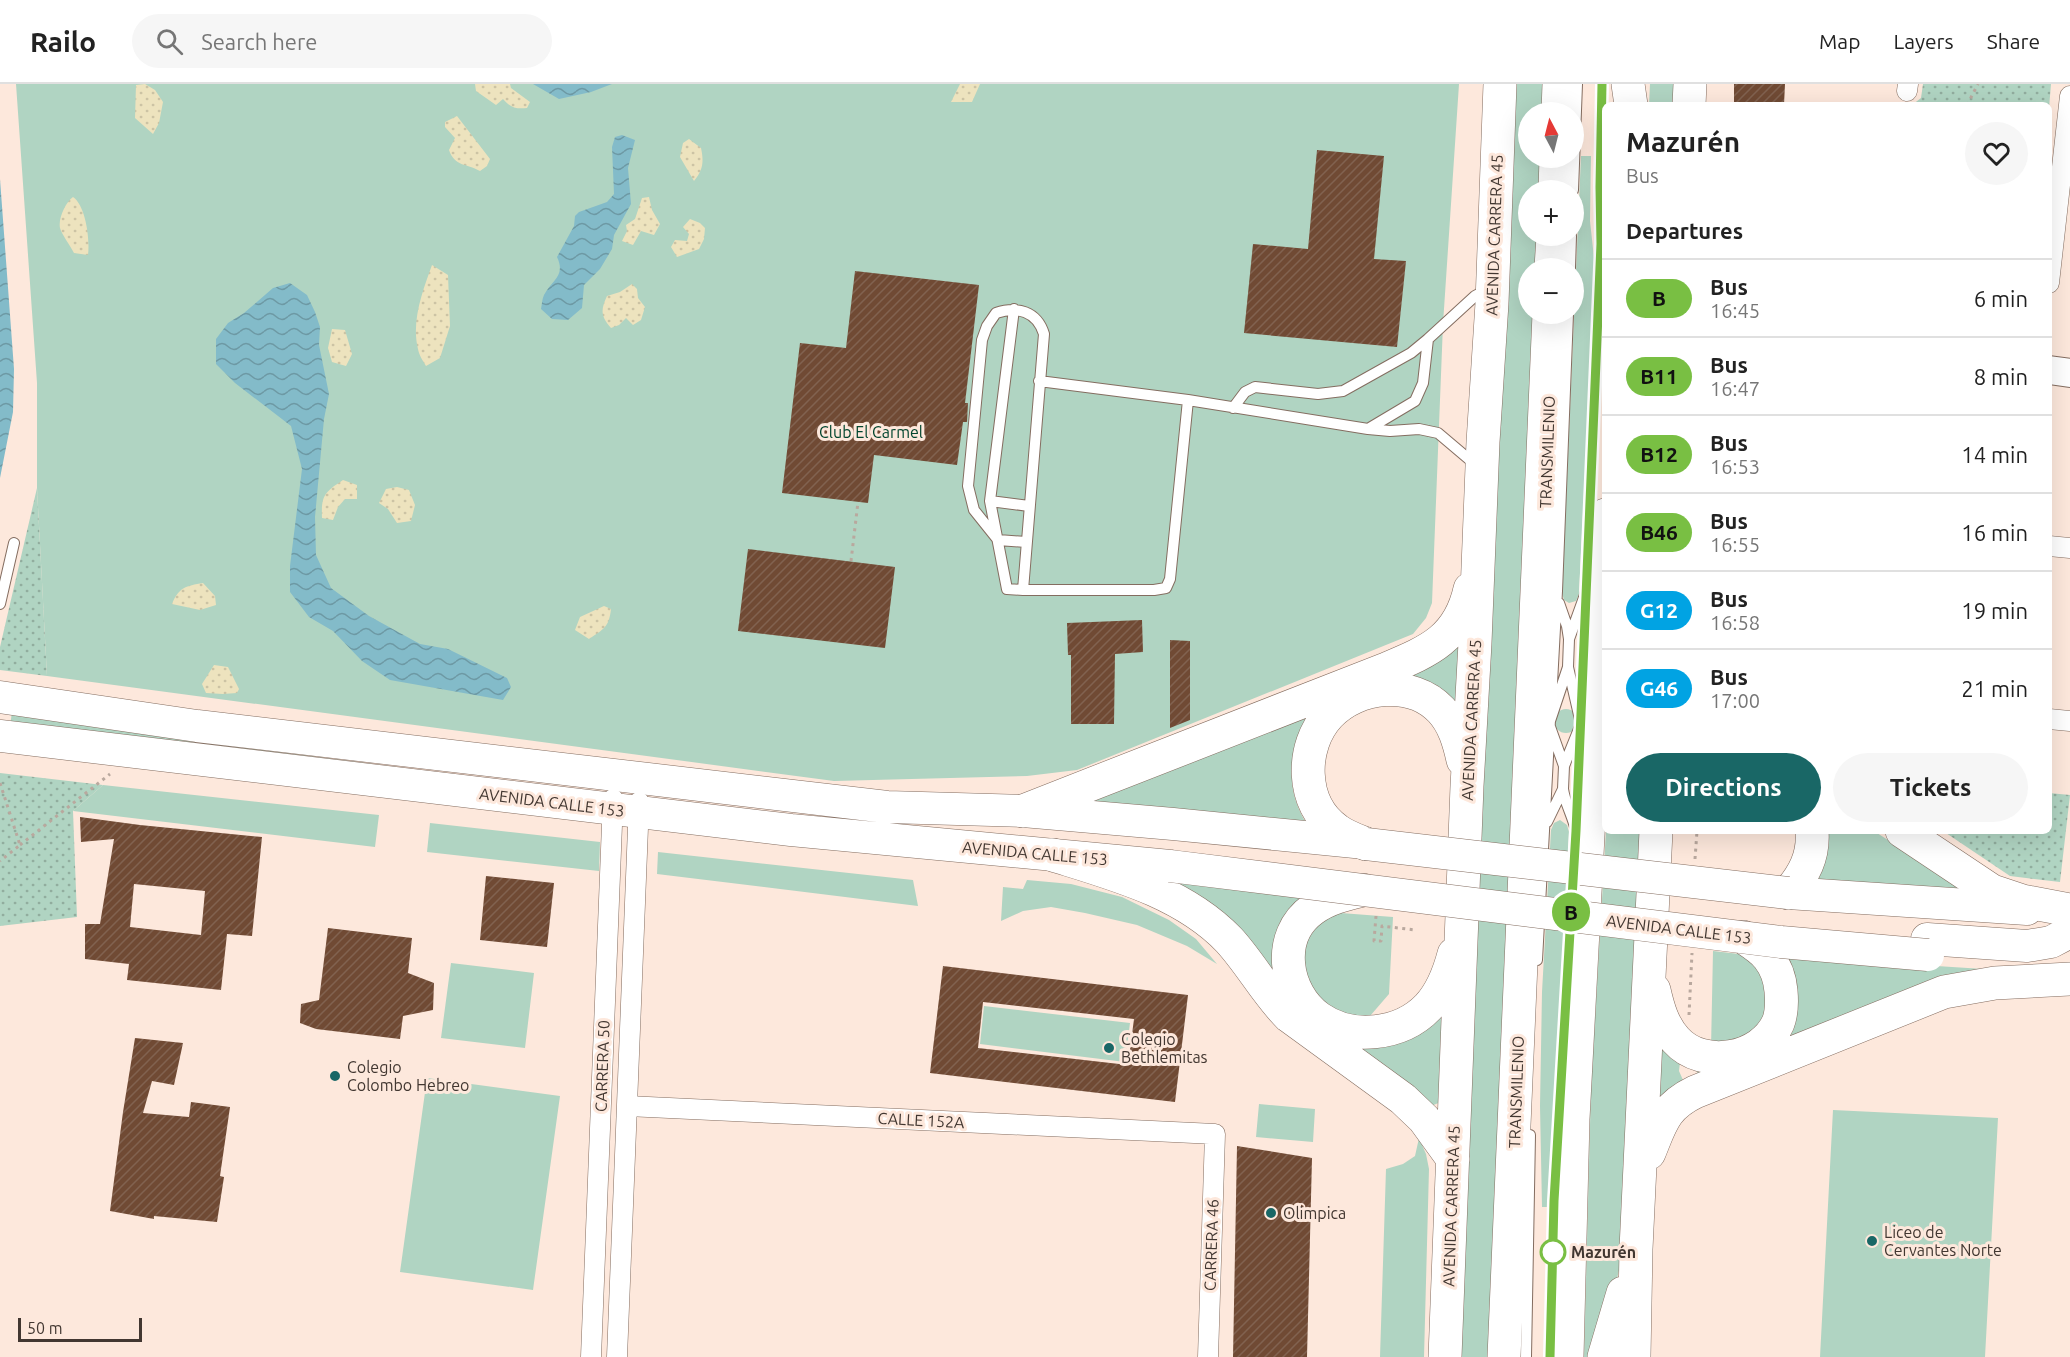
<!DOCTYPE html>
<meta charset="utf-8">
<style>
body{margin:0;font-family:Ubuntu,sans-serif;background:#f6f6f6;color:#222;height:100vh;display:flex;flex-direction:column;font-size:22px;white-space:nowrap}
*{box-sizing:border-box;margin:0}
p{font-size:20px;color:#767676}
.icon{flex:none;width:33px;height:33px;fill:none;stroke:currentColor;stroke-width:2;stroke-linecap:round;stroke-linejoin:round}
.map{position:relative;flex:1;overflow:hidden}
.drawer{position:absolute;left:1602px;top:18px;width:450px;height:732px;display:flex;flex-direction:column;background:#fff;border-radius:9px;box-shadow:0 6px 24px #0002}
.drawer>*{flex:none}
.badge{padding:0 12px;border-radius:20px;font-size:21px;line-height:39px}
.needle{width:39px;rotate:353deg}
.buttons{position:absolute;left:1518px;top:18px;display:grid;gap:12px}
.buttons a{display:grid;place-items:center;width:66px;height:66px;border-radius:50%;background:#fff;box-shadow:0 6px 24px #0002;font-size:30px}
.scale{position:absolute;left:18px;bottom:15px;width:124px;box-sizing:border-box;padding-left:6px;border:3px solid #423731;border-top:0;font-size:16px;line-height:21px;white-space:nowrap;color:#423731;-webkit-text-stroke:4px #fde8dc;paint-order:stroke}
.map>.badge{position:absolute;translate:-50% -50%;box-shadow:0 0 0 3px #fff}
h2{padding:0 24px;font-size:22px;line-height:54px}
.round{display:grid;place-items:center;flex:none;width:63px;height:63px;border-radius:32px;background:#f6f6f6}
.summary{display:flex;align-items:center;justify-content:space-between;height:102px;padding:0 24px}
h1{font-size:28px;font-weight:700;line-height:45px}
.action{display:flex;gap:12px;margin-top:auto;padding:12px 24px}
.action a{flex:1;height:69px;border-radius:36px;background:#196766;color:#fff;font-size:24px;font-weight:700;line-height:69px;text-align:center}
.action a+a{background:#f6f6f6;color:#222}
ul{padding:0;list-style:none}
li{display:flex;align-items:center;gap:18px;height:78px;padding:0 24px;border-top:2px solid #e0e0e0}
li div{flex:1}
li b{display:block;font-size:22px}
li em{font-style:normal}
li .badge{min-width:66px;font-weight:700;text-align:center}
header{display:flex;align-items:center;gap:36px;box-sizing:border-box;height:84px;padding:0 30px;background:#fff;border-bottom:2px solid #e0e0e0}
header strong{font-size:28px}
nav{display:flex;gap:33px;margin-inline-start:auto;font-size:21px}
.search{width:420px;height:54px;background:#f6f6f6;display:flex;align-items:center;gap:15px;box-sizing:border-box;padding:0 21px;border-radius:33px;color:#767676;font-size:22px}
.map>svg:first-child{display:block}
.green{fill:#b0d4c2}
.sand{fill:url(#sand-dots)}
.park{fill:url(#park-dots)}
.water{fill:url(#water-waves)}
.building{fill:url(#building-hatch);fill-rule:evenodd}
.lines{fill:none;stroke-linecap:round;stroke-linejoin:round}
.lane-casing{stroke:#846d60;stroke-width:12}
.street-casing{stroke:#846d60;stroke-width:21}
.secondary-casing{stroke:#846d60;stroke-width:30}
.primary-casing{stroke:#846d60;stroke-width:33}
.highway-casing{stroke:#846d60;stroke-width:34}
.path{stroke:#b9a89e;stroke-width:3;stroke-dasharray:3 4.5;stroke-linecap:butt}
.lane{stroke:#fff;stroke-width:10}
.street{stroke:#fff;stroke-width:20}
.secondary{stroke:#fff;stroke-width:28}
.primary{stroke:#fff;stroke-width:32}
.highway{stroke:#fff;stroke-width:33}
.primary-bridge-casing{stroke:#846d60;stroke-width:33;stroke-linecap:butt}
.primary-bridge{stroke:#fff;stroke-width:32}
.line-casing{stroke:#fff;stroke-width:14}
.line{stroke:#79bf43;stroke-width:9}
.poi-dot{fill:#196766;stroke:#fde8dc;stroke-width:2}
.stop-dot{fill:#fff;stroke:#79bf43;stroke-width:3}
.labels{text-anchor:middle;stroke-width:6;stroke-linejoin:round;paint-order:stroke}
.street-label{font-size:16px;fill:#423731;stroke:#fde8dc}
.park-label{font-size:16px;fill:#02452e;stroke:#fde8dc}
.poi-label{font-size:16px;fill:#423731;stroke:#fde8dc;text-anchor:start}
.stop-label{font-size:16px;font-weight:bold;fill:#423731;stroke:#fde8dc;text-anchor:start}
</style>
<header>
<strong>Railo</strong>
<div class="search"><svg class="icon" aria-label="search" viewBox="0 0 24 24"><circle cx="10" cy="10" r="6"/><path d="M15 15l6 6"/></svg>Search here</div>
<nav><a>Map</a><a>Layers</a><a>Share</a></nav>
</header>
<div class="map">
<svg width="2070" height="1273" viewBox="0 0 2070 1273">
<defs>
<pattern id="sand-dots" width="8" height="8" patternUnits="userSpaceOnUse" patternTransform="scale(1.5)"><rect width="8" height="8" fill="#ede3be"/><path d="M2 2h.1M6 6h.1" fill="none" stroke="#ccc3a4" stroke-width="1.8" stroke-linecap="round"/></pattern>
<pattern id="park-dots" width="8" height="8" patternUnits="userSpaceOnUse" patternTransform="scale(1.5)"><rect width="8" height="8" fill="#b0d4c2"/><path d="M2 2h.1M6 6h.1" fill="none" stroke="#91ad9e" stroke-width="1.8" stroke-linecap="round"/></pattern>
<pattern id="water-waves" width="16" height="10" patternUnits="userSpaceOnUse" patternTransform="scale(1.5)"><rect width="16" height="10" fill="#83bbc9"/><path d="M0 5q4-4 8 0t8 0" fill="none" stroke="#6d99a4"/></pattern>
<pattern id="building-hatch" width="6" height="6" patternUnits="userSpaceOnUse" patternTransform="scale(1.5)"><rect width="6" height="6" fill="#704a34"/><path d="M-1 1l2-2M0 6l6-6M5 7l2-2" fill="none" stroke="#816250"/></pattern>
</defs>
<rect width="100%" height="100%" fill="#fde8dc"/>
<path class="green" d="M16,0H1459L1443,240L1432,519L1426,534L1413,550L1077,686L1027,692L834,697L47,592L37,404V299Z
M1509,0H1550L1548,28H1528V74H1546L1545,106H1528V152H1544L1543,184H1528V230H1541L1492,1273H1451Z
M1650,0H1681L1680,21H1649Z
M1581,72H1591L1590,137L1595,183L1579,510L1576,517L1569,519L1564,516L1562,509Z
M1463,548L1460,638L1391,599Z
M1554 637a12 12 0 1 1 24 0a12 12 0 1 1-24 0Z
M12,628L191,657L636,713L10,642Z
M1316,630C1310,641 1299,654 1296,666C1287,693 1293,719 1308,742L1073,722Z
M103,701L379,731L375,763L73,727Z
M1560,736L1567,741L1569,748L1551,1123H1542L1540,1022L1542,908L1551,746L1554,739Z
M430,739L600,758L599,787L427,768Z
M1606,747H1647L1625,1162L1607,1235L1595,1273H1584L1591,1002Z
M1822,747H1874L1973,811L1814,798Z
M658,768L913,796L918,822L657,790Z
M1144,789L1319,809L1290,919Z
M1027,796L1071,800L1122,813L1169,836L1196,855L1217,880L1187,862L1137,841L1085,829L1051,823L1023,827L1001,837L1003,803L1023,805Z
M1341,829L1393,833L1389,910L1364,939L1320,924L1299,872L1302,860L1326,833Z
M1713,867L1739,870L1757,880L1773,922L1753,951L1711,964Z
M1780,872L1999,886L1702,999L1692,977L1767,967Z
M451,879L534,889L525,964L441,954Z
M1450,917L1446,1016L1426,1024L1323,950Z
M984,922L1130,939L1125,978L980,960Z
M1657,949L1681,969L1679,987L1686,1003L1660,1024Z
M427,994L560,1012L533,1206L400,1188Z
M1259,1020L1315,1025L1313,1058L1256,1053Z
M1833,1026L1998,1034L1985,1273H1820Z
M1419,1054L1426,1070L1429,1085L1424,1273H1380L1386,1085L1403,1080L1415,1072Z"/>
<path class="sand" d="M145,0L155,6L163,18L159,39L153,50L135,34L136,1Z
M475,0H510L511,4L530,18L527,24C516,25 511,24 503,15L496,21L476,7Z
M960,0H980L972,18H951Z
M457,32L490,75L487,82L480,87C466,79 455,83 449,66L455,54L445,43V38Z
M689,55L701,64C704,78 703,86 694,97L680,73L683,59Z
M73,113C86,122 90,156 88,171L74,169C71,163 61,149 60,144C58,134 66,118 73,113Z
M649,113L652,126L660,140L654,151L641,147L633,161L622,157L627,147L626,141L635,135L642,114Z
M690,135L700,139L705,144L704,155L699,165L677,173L671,163L675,156L687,157L689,150L683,143Z
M432,181L448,191L450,242L440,274L426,282C423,277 419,271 418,265C411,237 423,206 432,181Z
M632,200L637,205L638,214L645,223L641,236L633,241L626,234L619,241L611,244C600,232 601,225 607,212L620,208Z
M332,245L345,246L352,270L346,282L332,278L328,264Z
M343,396L357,401V415H345L338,423L333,436L322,434C321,411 325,408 343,396Z
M397,403L409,406L415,421L411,437L397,439L388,425L379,419L386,405Z
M203,499L215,512L216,521L200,526L172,520C179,503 186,502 203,499Z
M604,522L611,525C609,543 604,545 589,555L575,546L580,533Z
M214,581L228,583L239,605L237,609L223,610L206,609L202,600Z"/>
<path class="park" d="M1923,0H2051L2049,24V21H1912L1921,14Z
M37,404L47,592L0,586V563Z
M0,689L103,701L73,727L77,833L0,842Z
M2049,709L2070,711L2060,798L2010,792L1943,747H2049Z"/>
<path class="water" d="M533,0H612L591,8L559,15Z
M622,51L635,56L628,84L631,120L614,151L612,165L600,185L584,201L582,224L568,236L552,235L541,225C542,220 542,215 544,211C552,196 566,192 557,173L574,142L575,132L579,128L607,118L614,110L612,63L615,53Z
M0,95L14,285L13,328L0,394Z
M290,199L307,211L315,228L320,243L319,261L329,310L324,335L315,433L316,471L331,504L369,532L420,560L448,565L507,594L511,603L503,616L390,596L362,577L333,547L309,533L290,508V482L302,385L291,342L235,299L216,280V255L228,239L244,229L273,204Z"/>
<path class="building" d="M1734,0H1785L1784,21H1734Z
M1317,66L1384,72L1374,175L1406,177L1397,263L1244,249L1253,160L1308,165Z
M855,187L979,201L965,319H968L967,338H963L957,381L874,371L868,419L782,409L800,259L846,264Z
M748,465L895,483L885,564L738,547Z
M1142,536L1143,568L1115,570L1114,640H1071V571H1068L1067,539Z
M1170,556L1190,557V636L1170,644Z
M80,733L140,741L262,753L252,852L227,850L221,906L127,896L129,880L85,875V840H100L114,755L81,758ZM134,800L205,807L201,851L130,843Z
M486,792L554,799L547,863L480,856Z
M328,844L412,854L408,889L434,899L433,926L403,932L400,955L316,945L300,939L301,920L319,916Z
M943,882L1188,911L1175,1018L930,989ZM983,918L1134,935L1128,981L978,964Z
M135,954L183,959L174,1001L152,997L143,1029L189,1033L191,1018L230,1023L220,1092L224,1093L217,1138L154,1132V1135L110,1127L123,1028Z
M1237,1062L1312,1074L1307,1273H1233Z"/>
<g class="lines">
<defs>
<path id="lane" d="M1573,106L1577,0
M1570,184L1571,152
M1014,225L990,417L1007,505L1023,506H1154L1166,504L1170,495L1188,316
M1039,297L1188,316L1368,345L1390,347L1419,345L1438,349L1477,382
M1233,324L1245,308L1255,303L1318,310L1343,307L1411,269L1428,255
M1368,345L1415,317L1423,299L1428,255L1475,212L1488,205
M990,417L1029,422
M1589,443L1601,160L1602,0
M1023,506L1044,250C1037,227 1017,222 996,229L987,242L982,256L968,402L974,426L998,456L1026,458
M1559,519L1567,542L1569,555L1586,508
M0,520L14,459
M1568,583L1581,640L1564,682L1549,640Z
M1568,583L1569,555
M1563,705L1564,682
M1547,738L1563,705C1565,720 1573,732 1576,747
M1537,876L1557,507L1568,230
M1526,1273L1530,1051
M1550,1273L1555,1096"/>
<path id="street" d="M1907,7L1908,0
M2049,199L2070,12
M2049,462L2070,464
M2049,635L2070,637
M627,1022L1215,1050L1208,1273
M591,1273L613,715
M617,1273L639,718"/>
<path id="secondary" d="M2049,286L2070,289"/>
<path id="primary" d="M0,613L197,642L887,723L1023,727L1173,740L1365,759
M0,652L791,746L1170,782
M1788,809L2027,825
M1927,855L2027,862L2051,858L2070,848"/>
<path id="highway" d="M1628,0L1631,21
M1689,21L1690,0
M1558,28L1559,0
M1555,106L1556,74
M1551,184L1553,152
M1023,727L1386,585C1429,567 1459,555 1470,505
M1902,747L1992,807L2022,817L2070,826
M1366,760C1356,756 1345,752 1337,746C1300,720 1300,662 1329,631C1357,601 1412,595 1441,626C1454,640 1459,658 1463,676
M1053,771C1114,790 1183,808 1229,856C1251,880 1266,909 1289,932L1403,1015L1424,1035L1453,1075
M1363,806C1346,810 1328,814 1313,825C1275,852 1284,909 1319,934C1352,957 1401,951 1428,923C1442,908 1449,889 1454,870
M1788,809C1804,791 1814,772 1812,747
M1654,906C1658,924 1663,942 1676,956C1703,986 1761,976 1778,939C1782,929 1782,918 1781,907C1780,895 1776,883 1768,873C1762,865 1752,859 1743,853
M1649,1069C1661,1040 1664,1023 1695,1008L1944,908L1995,899L2070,895
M1445,1273L1467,702L1475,559L1483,358L1492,219L1500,0
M1504,1273L1549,230
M1567,1273L1573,1035L1605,431
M1604,1273L1623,1209
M1634,1273L1636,1165L1656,747"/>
</defs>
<use href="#lane" class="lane-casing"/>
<use href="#street" class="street-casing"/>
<use href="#secondary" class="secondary-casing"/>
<use href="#primary" class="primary-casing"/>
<use href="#highway" class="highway-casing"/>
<path class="path" d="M1967,21L1978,0
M851,477L858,418
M0,699L20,761L0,777
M20,761L110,690
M1695,775L1697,747
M1376,832L1374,857H1381L1382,842L1415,846
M1689,931L1692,869"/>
<use href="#lane" class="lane"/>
<use href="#street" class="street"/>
<use href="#secondary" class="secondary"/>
<use href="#primary" class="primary"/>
<use href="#highway" class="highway"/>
<defs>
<path id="primary-bridge" d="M1366,760L1788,809
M1170,782L1781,858L1928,871"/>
</defs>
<use href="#primary-bridge" class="primary-bridge-casing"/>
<use href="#primary-bridge" class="primary-bridge"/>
</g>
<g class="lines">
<defs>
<path id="line" d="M1550,1273L1554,1117L1576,747L1601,160L1600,103L1602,0"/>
</defs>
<use href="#line" class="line-casing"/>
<use href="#line" class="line"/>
</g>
<g class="poi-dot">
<circle cx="1109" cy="964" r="6"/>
<circle cx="335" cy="992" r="6"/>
<circle cx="1271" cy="1129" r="6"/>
<circle cx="1872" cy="1157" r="6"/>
</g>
<circle class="stop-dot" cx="1553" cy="1168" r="12"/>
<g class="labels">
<g class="street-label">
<text transform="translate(1494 151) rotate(-88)" y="6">AVENIDA CARRERA 45</text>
<text transform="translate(1547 368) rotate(-88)" y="6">TRANSMILENIO</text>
<text transform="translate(1471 636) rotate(-87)" y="6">AVENIDA CARRERA 45</text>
<text transform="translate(552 718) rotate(7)" y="6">AVENIDA CALLE 153</text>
<text transform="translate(1035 769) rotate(5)" y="6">AVENIDA CALLE 153</text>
<text transform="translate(1679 845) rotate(7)" y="6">AVENIDA CALLE 153</text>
<text transform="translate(602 982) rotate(-88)" y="6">CARRERA 50</text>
<text transform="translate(1516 1008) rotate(-88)" y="6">TRANSMILENIO</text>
<text transform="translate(921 1036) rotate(3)" y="6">CALLE 152A</text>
<text transform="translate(1451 1122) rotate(-88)" y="6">AVENIDA CARRERA 45</text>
<text transform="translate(1211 1161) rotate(-88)" y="6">CARRERA 46</text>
</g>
<g class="park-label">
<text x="871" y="354">Club El Carmel</text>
</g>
<g class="poi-label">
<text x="1121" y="961">Colegio<tspan x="1121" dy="18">Bethlemitas</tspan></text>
<text x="347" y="989">Colegio<tspan x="347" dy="18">Colombo Hebreo</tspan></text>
<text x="1283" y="1135">Olimpica</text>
<text x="1884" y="1154">Liceo de<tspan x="1884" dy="18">Cervantes Norte</tspan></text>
</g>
<g class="stop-label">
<text x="1571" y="1174">Mazurén</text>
</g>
</g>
</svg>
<div class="buttons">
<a><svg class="needle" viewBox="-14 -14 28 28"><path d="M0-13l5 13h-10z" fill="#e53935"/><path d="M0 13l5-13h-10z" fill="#767676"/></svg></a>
<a>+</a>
<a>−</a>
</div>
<div class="scale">50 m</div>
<b class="badge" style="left:1571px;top:828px;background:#79bf43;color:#111">B</b>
<section class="drawer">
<div class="summary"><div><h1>Mazurén</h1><p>Bus</p></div><a class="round"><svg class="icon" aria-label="heart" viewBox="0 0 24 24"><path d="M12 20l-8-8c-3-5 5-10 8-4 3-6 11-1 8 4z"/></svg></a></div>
<h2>Departures</h2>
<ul>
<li><span class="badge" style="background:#79bf43;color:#111">B</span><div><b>Bus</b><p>16:45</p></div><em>6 min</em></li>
<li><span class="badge" style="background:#79bf43;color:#111">B11</span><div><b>Bus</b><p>16:47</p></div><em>8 min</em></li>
<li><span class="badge" style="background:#79bf43;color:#111">B12</span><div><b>Bus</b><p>16:53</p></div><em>14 min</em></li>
<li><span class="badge" style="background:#79bf43;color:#111">B46</span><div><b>Bus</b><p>16:55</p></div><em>16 min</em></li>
<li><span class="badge" style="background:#01a3e3;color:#fff">G12</span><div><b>Bus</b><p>16:58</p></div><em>19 min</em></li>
<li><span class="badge" style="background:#01a3e3;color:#fff">G46</span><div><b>Bus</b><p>17:00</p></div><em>21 min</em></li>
</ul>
<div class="action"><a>Directions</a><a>Tickets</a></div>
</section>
</div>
